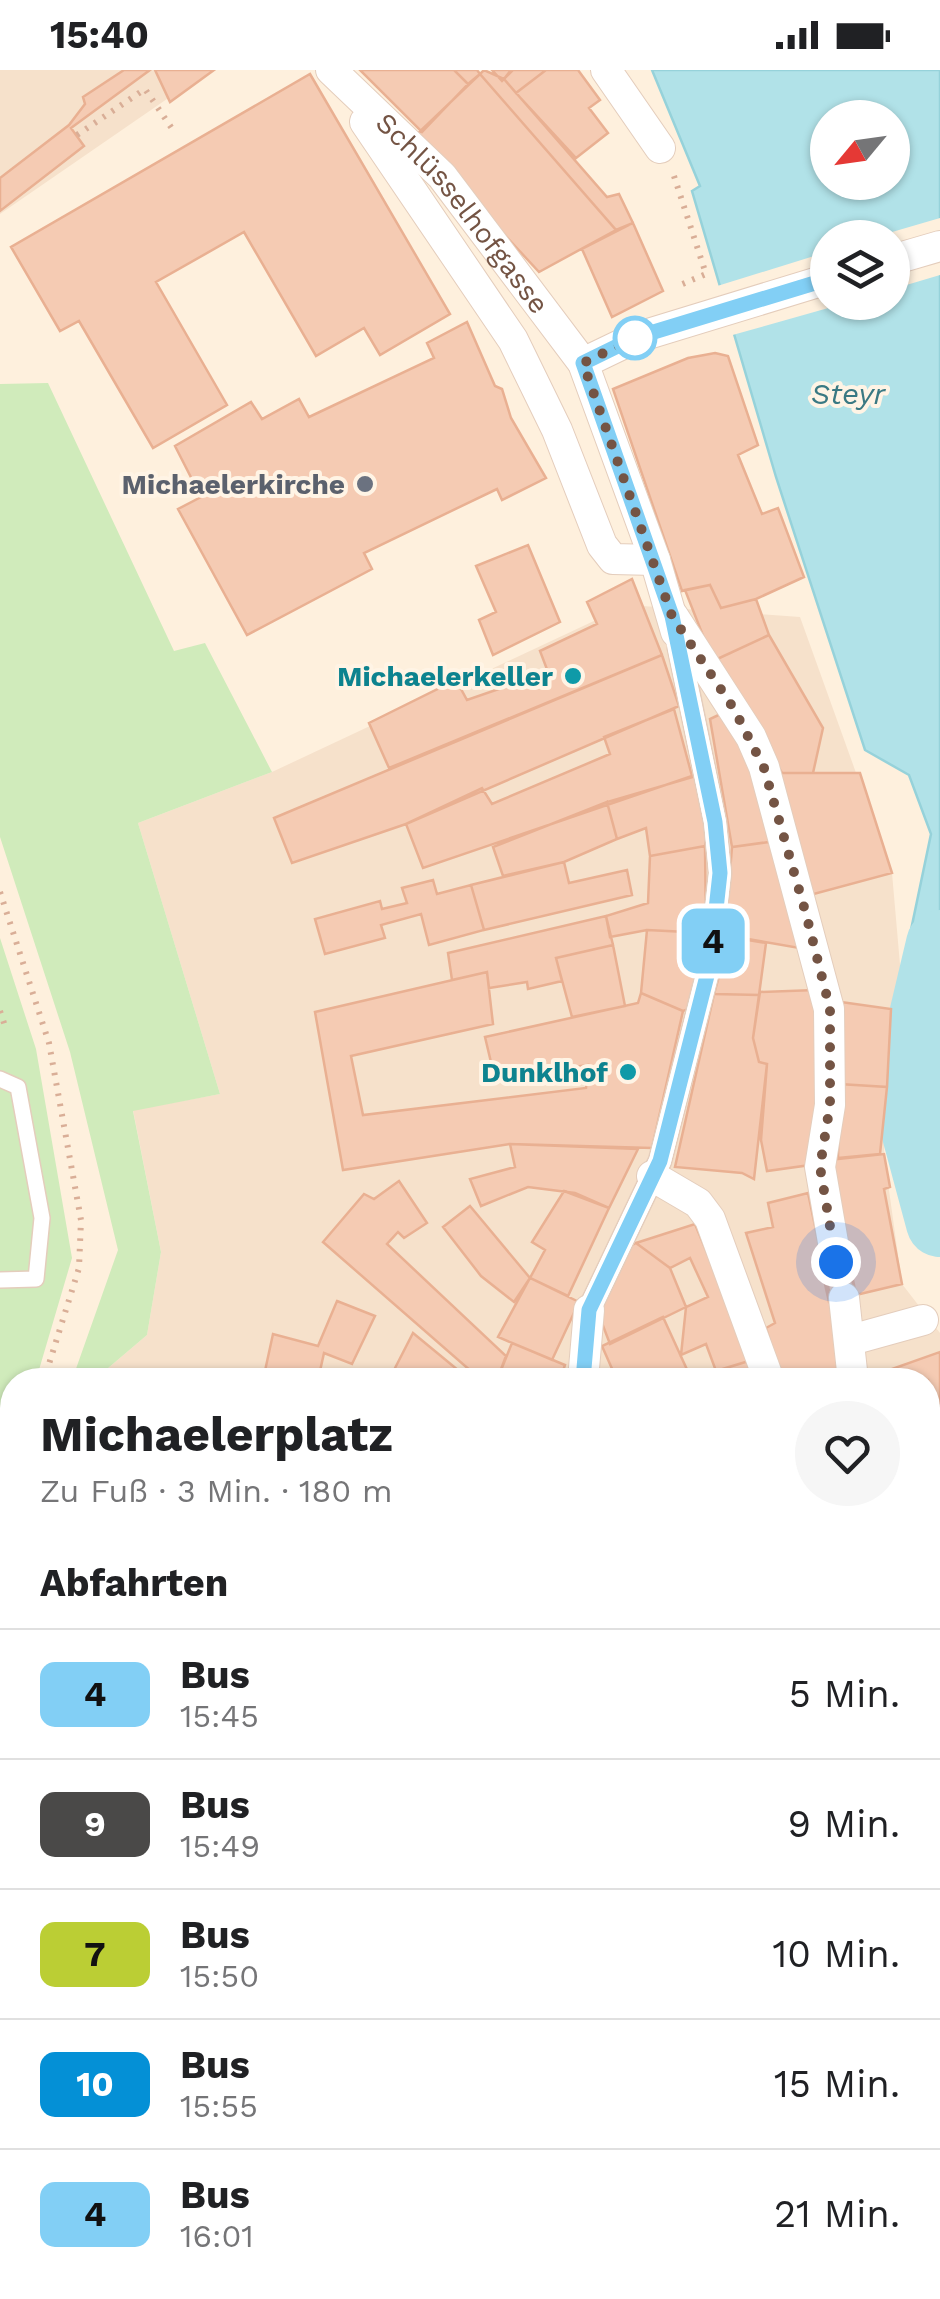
<!DOCTYPE html>
<html lang="de">
<meta charset="utf-8">
<style>
body{margin:0;font-family:"Work Sans",sans-serif;background:#f6f6f6;color:#202124;height:100vh;display:flex;flex-direction:column;font-size:38px;white-space:nowrap}
*{box-sizing:border-box;margin:0}
p{font-size:32px;color:#757577}
.icon{flex:none;width:55px;height:55px;fill:none;stroke:currentColor;stroke-width:2;stroke-linecap:round;stroke-linejoin:round}
.map{position:relative;flex:1;overflow:hidden}
.side{position:absolute;left:0px;top:1298px;width:940px;height:932px;display:flex;flex-direction:column;background:#fff;border-radius:40px 40px 0 0;box-shadow:0 2px 8px #0004}
.side>*{flex:none}
.badge{padding:0 20px;border-radius:15px;font-size:35px;line-height:65px}
.needle{width:65px;rotate:241deg}
.buttons{position:absolute;left:810px;top:30px;display:grid;gap:20px}
.buttons a{display:grid;place-items:center;width:100px;height:100px;border-radius:50%;background:#fff;box-shadow:0 2px 8px #0004;font-size:50px}
.you{position:absolute;width:50px;height:50px;margin:-25px;border:8px solid #fff;border-radius:50%;background:#1a73e8;box-shadow:0 0 0 15px #1a73e833}
.map>.badge{position:absolute;translate:-50% -50%;box-shadow:0 0 0 5px #fff}
h2{padding:0 40px;font-size:38px;line-height:90px}
.round{display:grid;place-items:center;flex:none;width:105px;height:105px;border-radius:52px;background:#f6f6f6}
.summary{display:flex;align-items:center;justify-content:space-between;height:170px;padding:0 40px}
h1{font-size:48px;font-weight:700;line-height:75px}
ul{padding:0;list-style:none}
li{display:flex;align-items:center;gap:30px;height:130px;padding:0 40px;border-top:2px solid #e0e0e0}
li div{flex:1}
li b{display:block;font-size:38px}
li em{font-style:normal}
li .badge{min-width:110px;font-weight:700;text-align:center}
.status{display:flex;justify-content:space-between;align-items:center;height:70px;padding:0 50px;background:#fff;direction:ltr}
.status svg{height:28px;fill:currentColor}
.map>svg:first-child{display:block}
.residential{fill:#f6e1cb}
.green{fill:#d0ebbb}
.water{fill:#b1e2e8;stroke:#96d2da;stroke-width:2.5;fill-rule:evenodd}
.pier{fill:#fef0dd}
.lines{fill:none;stroke-linecap:round;stroke-linejoin:round}
.river{stroke:#b1e2e8;stroke-width:68}
.building{fill:#f5cbb3;stroke:#e9b092;stroke-width:2.5}
.service-casing{stroke:#e4cdbc;stroke-width:18}
.pedestrian-casing{stroke:#e4cdbc;stroke-width:25}
.minor-casing{stroke:#e4cdbc;stroke-width:32}
.path{stroke:#d9ae97;stroke-width:6;stroke-dasharray:2.5 8;stroke-linecap:butt}
.service{stroke:#fff;stroke-width:15}
.pedestrian{stroke:#fff;stroke-width:22}
.minor{stroke:#fff;stroke-width:30}
.line-casing{stroke:#fff;stroke-width:22}
.line{stroke:#82cff5;stroke-width:15}
.walk{stroke:#745444;stroke-width:10;stroke-dasharray:0 18}
.stop-dot{fill:#fff;stroke:#82cff5;stroke-width:5}
.worship-dot{fill:#6b7280;stroke:#fff4e5;stroke-width:4}
.culture-dot{fill:#0f9aa8;stroke:#fff4e5;stroke-width:4}
.labels{text-anchor:middle;stroke-width:8;stroke-linejoin:round;paint-order:stroke}
.street-label{font-size:28px;fill:#745444;stroke:#fff4e5}
.worship-label{font-size:28px;font-weight:bold;fill:#5b616d;stroke:#fff4e5;text-anchor:end}
.culture-label{font-size:28px;font-weight:bold;fill:#0d838f;stroke:#fff4e5;text-anchor:end}
.water-label{font-size:30px;font-style:italic;fill:#3a7983;stroke:#fff4e5}
</style>
<div class="status"><b>15:40</b><svg viewBox="0 0 49 12"><path d="M0 12V9h3v3zM5 12V6h3v6zM10 12V3h3v9zM15 12V0h3v12zM26 1h20v11H26zM47 4h2v5h-2z"/></svg></div>
<div class="map">
<svg width="940" height="2229" viewBox="0 0 940 2229">
<rect width="100%" height="100%" fill="#fef0dd"/>
<path class="residential" d="M0,0H209L0,144Z
M628,535L800,547L892,803L901,906L891,939L884,1084L902,1214L940,1263V2229H0V1564L12,1525V2218H928V1310H94L147,1265L161,1182L133,1040L220,1024L138,753L272,702Z"/>
<path class="green" d="M48,313L174,581L205,573L272,702L138,753L220,1024L133,1041L161,1182L147,1265L94,1310H72L118,1180L70,982L0,767V314Z
M0,868L36,979L72,1188L36,1310H12V1392L0,1435Z
M12,1477V1525L0,1564V1514Z"/>
<path class="water" d="M652,0H940V921L906,884L931,764L909,705L865,680L776,407L692,121L700,116ZM828,48H892V112H828ZM828,168H892V232H828Z"/>
<path class="pier" d="M940,148V205L893,219L892,168L875,167Z
M827,182L828,232L846,233L729,266L714,217Z"/>
<g class="lines">
<path class="river" d="M940,874L922,950L916,1064L940,1153"/>
</g>
<path class="building" d="M124,0H150L71,58L84,76L0,141V108L69,55L85,34L83,27Z
M155,0H214L170,32Z
M360,0H454L468,14L422,62Z
M454,0H477L480,4L468,14Z
M484,0L504,9L607,127L619,124L633,153L616,160L480,4Z
M492,0H511L512,1L502,11Z
M546,0L516,23L504,9L511,0Z
M546,0H578L600,30L589,38L608,63L576,88L516,23Z
M310,4L450,244L380,285L364,258L316,286L244,162L156,212L227,335L153,378L79,251L60,261L11,177Z
M480,4L616,160L539,202L414,67Z
M633,153L663,221L612,247L582,179Z
M467,252L495,316L502,319L511,348L546,408L502,430L497,419L364,483L372,499L247,565L178,439L201,427L175,376L251,332L262,349L299,329L309,347L434,288L427,273Z
M715,283L728,286L758,375L738,385L762,444L778,438L804,507L756,529L721,538L710,515L682,521L613,319L688,288Z
M528,475L560,552L493,585L479,550L496,542L476,496Z
M632,509L662,585L389,698L369,653L456,610L467,630L548,602L540,581L597,554L587,532Z
M710,515L721,538L756,529L769,565L713,591L685,520Z
M769,565L823,658L813,703H782L713,591Z
M662,585L679,636L406,754L292,793L274,748Z
M674,639L692,706L423,798L406,754L482,718L492,734L610,684L604,667Z
M727,641L764,731L776,771L732,777L710,649Z
M782,703H860L892,803L810,825L774,710Z
M696,706L708,756L705,776L650,786L646,758L617,769L607,732Z
M607,732L617,769L564,792L503,806L493,777Z
M776,771L805,879L725,865L732,777Z
M705,776L706,863L647,860L610,867L606,846L648,833L650,786Z
M564,792L569,813L627,800L632,825L484,860L471,815Z
M433,810L437,824L471,815L484,860L429,875L421,844L381,855L385,868L325,884L315,849L380,831L382,839L407,833L402,818Z
M606,846L613,875L556,888L562,911L528,919L527,912L489,918L487,902L452,910L448,883Z
M647,860L706,863L689,939L683,941L641,923Z
M730,867L766,873L759,925L714,924Z
M613,875L625,936L572,947L556,888Z
M487,902L493,954L351,986L363,1045L586,1018L588,995L495,1009L485,967L638,933L641,923L683,941L652,1078L510,1074L343,1100L315,942Z
M815,920L819,1065L810,1095L767,1101L761,1070L767,994L759,992L753,968L760,922Z
M714,924L759,925L753,968L759,992L767,994L754,1109L742,1103L675,1097Z
M841,932L891,939L887,1017L839,1014Z
M839,1014L887,1017L880,1084L838,1088Z
M510,1074L587,1077L638,1079L609,1138L575,1123L528,1117L481,1136L470,1109L515,1097Z
M884,1084L890,1117L884,1119L902,1214L856,1225L829,1090Z
M399,1111L427,1153L404,1168L398,1162L387,1174L506,1286L497,1310L480,1309L323,1172L364,1124L374,1129Z
M564,1121L609,1138L568,1226L530,1208L545,1180L532,1172Z
M808,1123L838,1263L840,1310H781L766,1258L775,1253L746,1163L773,1157L768,1133Z
M470,1136L530,1208L514,1232L481,1206L443,1157Z
M695,1154L752,1290L716,1301L706,1274L681,1285L686,1237L708,1227L690,1188L670,1198L636,1173Z
M636,1173L670,1198L686,1237L610,1274L597,1240L621,1181Z
M849,1198L856,1225L829,1232L823,1205Z
M530,1208L579,1232L552,1290L498,1267Z
M337,1231L375,1246L352,1294L324,1283L318,1310H263L273,1264L318,1276Z
M663,1247L689,1304L677,1310H617L602,1276Z
M413,1263L470,1310H408L394,1300Z
M512,1273L565,1295L560,1310H497Z
M940,1282V1333L928,1338V1310H861Z
M752,1290L757,1310H719L716,1301Z
M928,1407L940,1432V1509L928,1516Z
M940,1509V1540L928,1520Z
M928,1564L940,1582V1658L928,1665Z
M928,1733L940,1751V1769L928,1776Z
M940,1769V1815L928,1824V1776Z
M928,1835L940,1853V1904L928,1912Z
M940,1904V1987L939,1988L928,1967V1912Z
M12,1974V1998L4,1994Z
M934,2040L940,2054V2102L928,2109V2044Z
M940,2102V2184L928,2191V2109Z
M7,2136L12,2138V2208L0,2201V2146Z
M940,2184V2229H848L872,2218H928V2191Z
M0,2201L12,2208V2218L40,2222L36,2229H0Z
M162,2218H241V2219L239,2229H174Z
M293,2218H319L321,2229H295Z
M357,2218H414L418,2229H357Z
M414,2218H488L491,2223L472,2229H418Z
M577,2218H583L590,2229H552Z
M679,2218L686,2229H653L675,2218Z
M679,2218H730L734,2227L759,2218L764,2229H686Z
M810,2218H872L848,2229H816Z"/>
<g class="lines">
<defs>
<path id="service" d="M0,1009L18,1017L42,1148L36,1209L0,1210
M928,2039L940,2032
M549,2229L572,2218"/>
<path id="pedestrian" d="M589,1240L660,1091L710,893L720,803L715,752L679,578"/>
<g id="minor">
<path id="s1" d="M331,0L442,106L583,293L655,490L676,562"/>
<path d="M606,0L660,78"/>
<path d="M365,52L513,270L557,360L602,475L613,489L655,490"/>
<path d="M892,190L940,176"/>
<path d="M583,293L635,268L828,209"/>
<path d="M673,546L751,667L764,697L829,939L830,1035L820,1097L838,1201"/>
<path d="M652,1106L698,1133L710,1149L769,1310"/>
<path d="M844,1228L853,1310"/>
<path d="M851,1270L923,1250"/>
<path d="M583,1310L589,1240"/>
<path d="M928,1549L940,1567"/>
<path d="M928,1998L940,2020"/>
<path d="M508,2218L514,2229"/>
<path d="M65,2229L72,2218"/>
</g>
</defs>
<use href="#service" class="service-casing"/>
<use href="#pedestrian" class="pedestrian-casing"/>
<use href="#minor" class="minor-casing"/>
<path class="path" d="M77,65L145,19L173,60
M674,106L706,204L680,215
M0,822L49,973L81,1150L79,1198L44,1310
M0,941L5,956L0,957
M0,1459L12,1416
M0,2121L12,2128"/>
<use href="#service" class="service"/>
<use href="#pedestrian" class="pedestrian"/>
<use href="#minor" class="minor"/>
</g>
<g class="lines">
<defs>
<path id="line" d="M583,1310L589,1240L660,1091L710,894L720,803L715,752L672,546L583,293L634,268L828,209"/>
</defs>
<use href="#line" class="line-casing"/>
<use href="#line" class="line"/>
<path class="walk" d="M635,268L583,293L672,546L734,639L764,698L806,844L830,939V1035L820,1097L836,1192"/>
</g>
<circle class="stop-dot" cx="635" cy="268" r="20"/>
<circle class="worship-dot" cx="365" cy="414" r="10"/>
<g class="culture-dot">
<circle cx="573" cy="606" r="10"/>
<circle cx="628" cy="1002" r="10"/>
</g>
<g class="labels">
<g class="street-label">
<text dy="10" stroke="none"><textPath href="#s1" startOffset="195">Schlüsselhofgasse</textPath></text>
</g>
<g class="worship-label">
<text x="345" y="424">Michaelerkirche</text>
</g>
<g class="culture-label">
<text x="553" y="616">Michaelerkeller</text>
<text x="608" y="1012">Dunklhof</text>
</g>
<g class="water-label">
<text x="848" y="334">Steyr</text>
</g>
</g>
</svg>
<div class="buttons">
<a><svg class="needle" viewBox="-14 -14 28 28"><path d="M0-13l5 13h-10z" fill="#e53935"/><path d="M0 13l5-13h-10z" fill="#757577"/></svg></a>
<a><svg class="icon" aria-label="layers" viewBox="0 0 24 24"><path d="M12 4l9 5-9 5-9-5zM3 14l9 5 9-5"/></svg></a>
</div>
<div class="you" style="left:836px;top:1192px"></div>
<b class="badge" style="left:713px;top:871px;background:#82cff5;color:#111">4</b>
<section class="side">
<div class="summary"><div><h1>Michaelerplatz</h1><p>Zu Fuß · 3 Min. · 180 m</p></div><a class="round"><svg class="icon" aria-label="heart" viewBox="0 0 24 24"><path d="M12 20l-8-8c-3-5 5-10 8-4 3-6 11-1 8 4z"/></svg></a></div>
<h2>Abfahrten</h2>
<ul>
<li><span class="badge" style="background:#82cff5;color:#111">4</span><div><b>Bus</b><p>15:45</p></div><em>5 Min.</em></li>
<li><span class="badge" style="background:#4a4948;color:#fff">9</span><div><b>Bus</b><p>15:49</p></div><em>9 Min.</em></li>
<li><span class="badge" style="background:#bbce34;color:#111">7</span><div><b>Bus</b><p>15:50</p></div><em>10 Min.</em></li>
<li><span class="badge" style="background:#0490d6;color:#fff">10</span><div><b>Bus</b><p>15:55</p></div><em>15 Min.</em></li>
<li><span class="badge" style="background:#82cff5;color:#111">4</span><div><b>Bus</b><p>16:01</p></div><em>21 Min.</em></li>
</ul>
</section>
</div>
